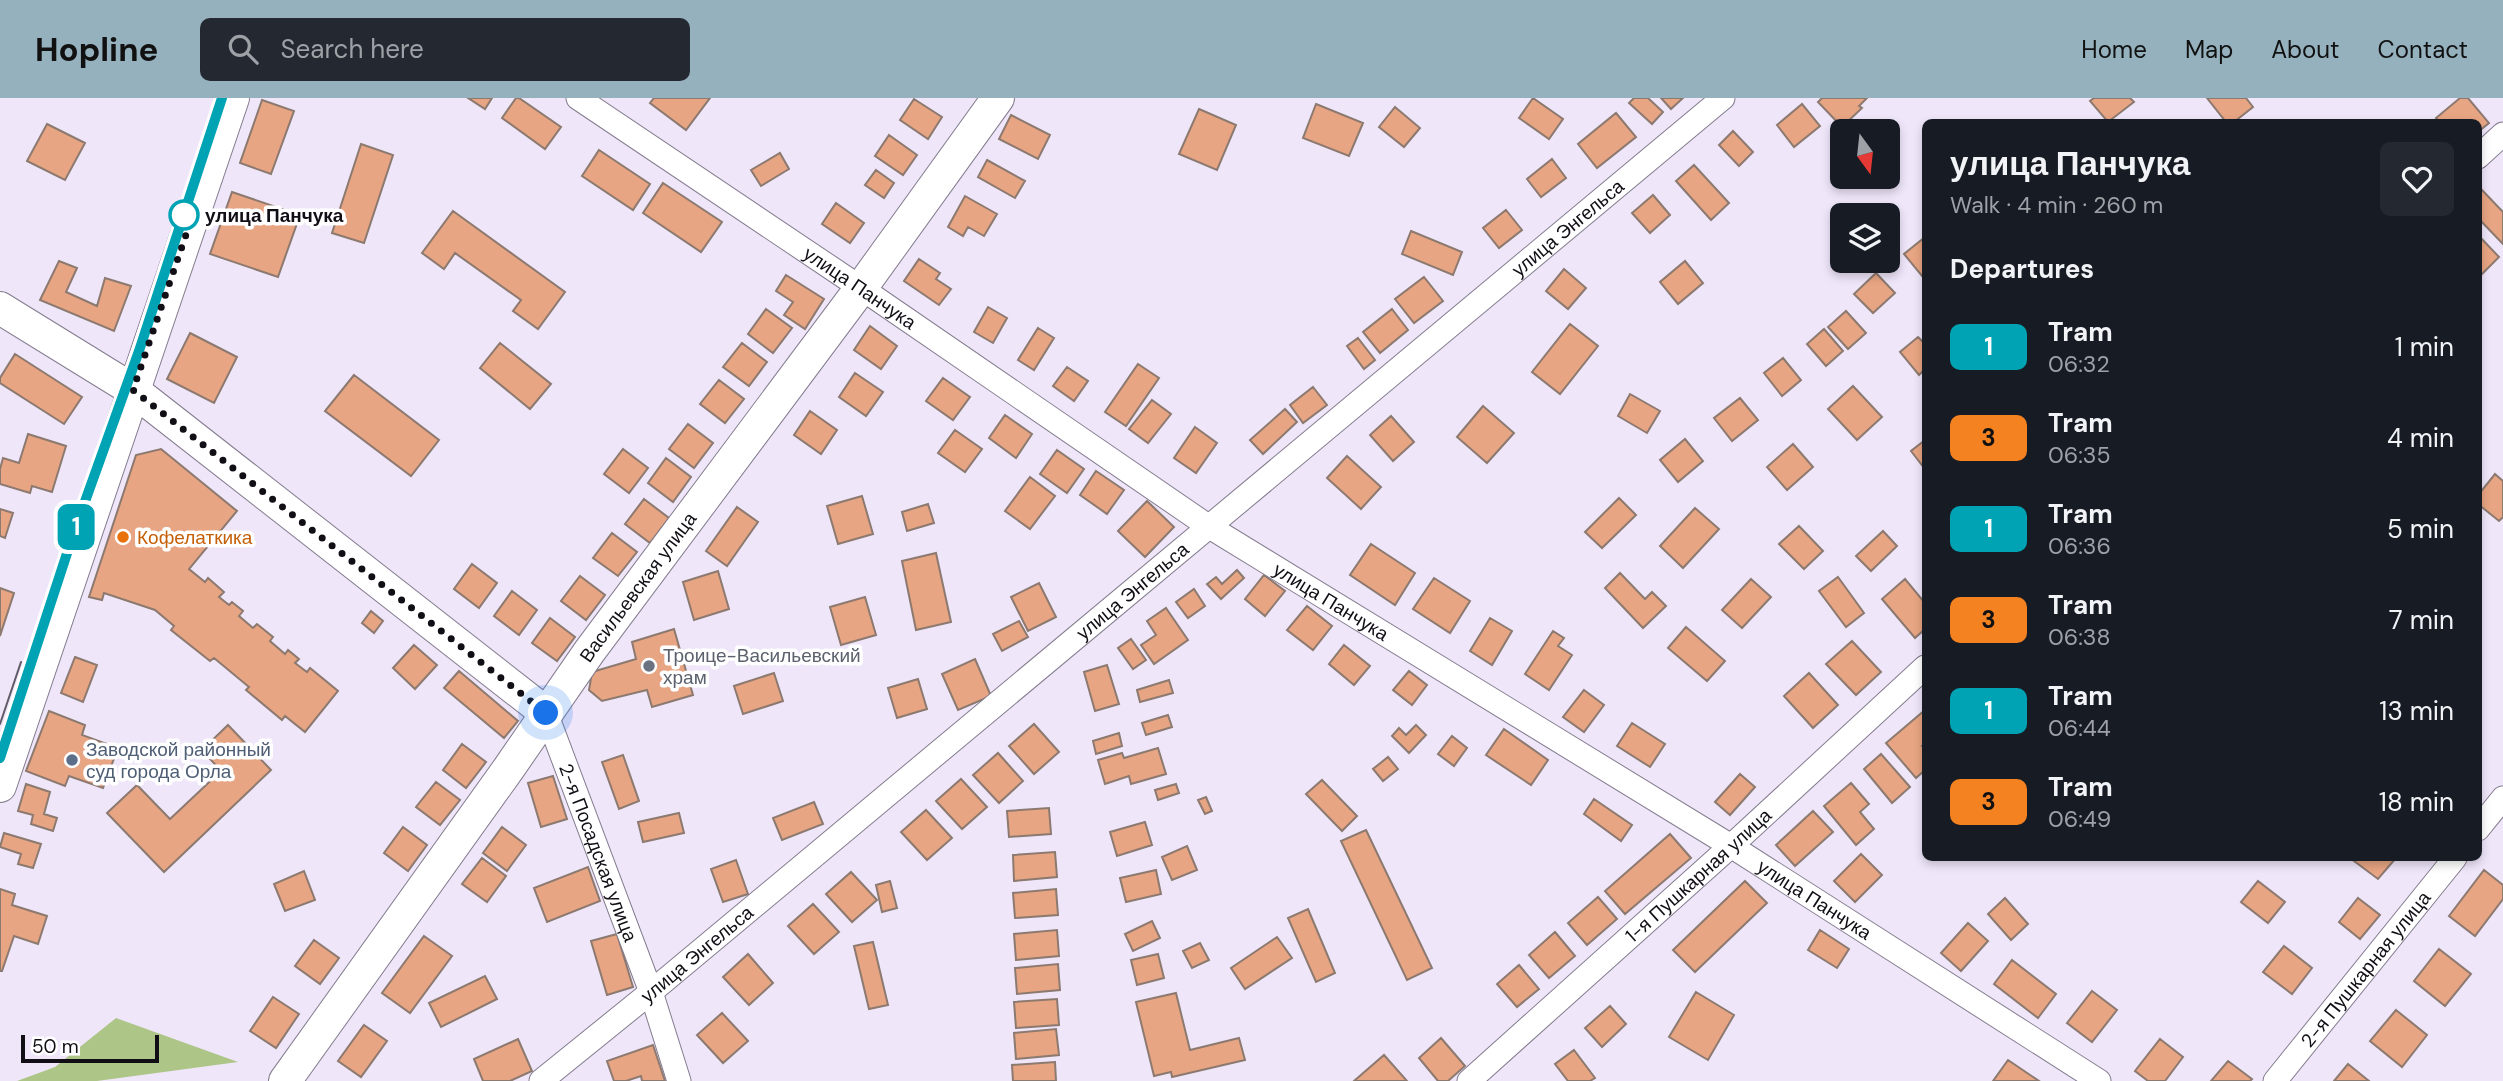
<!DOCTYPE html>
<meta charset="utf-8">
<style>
body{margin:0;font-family:"DM Sans",sans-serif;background:#242831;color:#f1f3f6;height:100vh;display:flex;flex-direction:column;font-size:26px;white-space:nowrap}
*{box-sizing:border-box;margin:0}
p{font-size:23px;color:#9ea1a6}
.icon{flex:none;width:38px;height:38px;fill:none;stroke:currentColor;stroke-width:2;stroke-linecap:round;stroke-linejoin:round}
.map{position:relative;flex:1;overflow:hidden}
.sheet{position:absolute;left:1922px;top:21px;width:560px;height:742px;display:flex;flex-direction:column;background:#171b24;border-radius:10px;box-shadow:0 4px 10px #0003}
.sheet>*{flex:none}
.badge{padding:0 14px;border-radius:10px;font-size:24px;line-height:46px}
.needle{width:46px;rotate:165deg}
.buttons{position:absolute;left:1830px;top:21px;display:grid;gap:14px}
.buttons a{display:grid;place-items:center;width:70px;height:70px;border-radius:10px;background:#171b24;box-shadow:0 4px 10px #0003;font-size:35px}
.scale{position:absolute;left:21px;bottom:18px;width:138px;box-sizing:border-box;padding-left:7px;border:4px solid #110e15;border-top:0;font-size:19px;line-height:24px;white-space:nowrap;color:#110e15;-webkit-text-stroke:5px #fff;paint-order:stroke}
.you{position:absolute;width:35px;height:35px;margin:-18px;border:5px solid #fff;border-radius:50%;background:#1a73e8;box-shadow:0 0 0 10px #1a73e833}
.map>.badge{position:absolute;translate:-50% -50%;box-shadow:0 0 0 4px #fff}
h2{padding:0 28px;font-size:26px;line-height:63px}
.round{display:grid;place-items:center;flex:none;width:74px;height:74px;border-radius:10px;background:#242831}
.overview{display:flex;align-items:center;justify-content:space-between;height:119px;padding:0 28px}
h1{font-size:33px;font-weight:800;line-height:52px}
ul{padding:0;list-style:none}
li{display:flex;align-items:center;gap:21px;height:91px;padding:0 28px}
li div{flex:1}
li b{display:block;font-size:26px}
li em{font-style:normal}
li .badge{min-width:77px;font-weight:700;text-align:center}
header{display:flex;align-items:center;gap:42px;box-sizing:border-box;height:98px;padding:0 35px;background:#95b1be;color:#111}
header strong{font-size:33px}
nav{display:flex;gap:38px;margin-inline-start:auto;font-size:24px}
.search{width:490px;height:63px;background:#242831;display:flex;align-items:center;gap:18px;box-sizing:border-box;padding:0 24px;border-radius:10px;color:#9ea1a6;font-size:26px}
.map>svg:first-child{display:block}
.green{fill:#aec588}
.building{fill:#e8a583;stroke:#8c796f;stroke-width:2}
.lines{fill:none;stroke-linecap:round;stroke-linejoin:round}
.street-casing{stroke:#847c8e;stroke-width:25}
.secondary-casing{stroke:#847c8e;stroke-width:34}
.street{stroke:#fff;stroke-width:23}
.secondary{stroke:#fff;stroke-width:32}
.tram{stroke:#605b66;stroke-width:2}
.line-casing{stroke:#fff;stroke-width:16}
.line{stroke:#00a3b4;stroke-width:10}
.walk{stroke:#110e15;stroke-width:7;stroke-dasharray:0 12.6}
.stop-dot{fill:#fff;stroke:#00a3b4;stroke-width:3.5}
.food-dot{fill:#e8710a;stroke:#fff;stroke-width:2.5}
.worship-dot{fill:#6b7280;stroke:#fff;stroke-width:2.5}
.service-dot{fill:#5c6f8a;stroke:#fff;stroke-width:2.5}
.labels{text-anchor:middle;stroke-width:7;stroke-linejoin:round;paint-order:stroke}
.stop-label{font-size:19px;font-weight:bold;fill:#110e15;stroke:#fff;text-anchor:start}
.street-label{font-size:19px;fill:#110e15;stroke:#fff}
.food-label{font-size:19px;fill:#c56008;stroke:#fff;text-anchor:start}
.worship-label{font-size:19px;fill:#5b616d;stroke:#fff;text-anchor:start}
.service-label{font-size:19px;fill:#4e5e75;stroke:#fff;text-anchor:start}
</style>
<header>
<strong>Hopline</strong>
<div class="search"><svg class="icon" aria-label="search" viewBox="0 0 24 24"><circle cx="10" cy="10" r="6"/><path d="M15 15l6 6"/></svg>Search here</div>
<nav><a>Home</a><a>Map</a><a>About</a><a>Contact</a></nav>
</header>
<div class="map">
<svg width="2503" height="983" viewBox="0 0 2503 983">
<rect width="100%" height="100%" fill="#efe6fa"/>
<path class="green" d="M116,920L238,964L97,983H17L55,969Z"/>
<path class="building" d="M468,0H492L485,11Z
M516,0H519L561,29L545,51L502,20Z
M654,0H710L686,32L650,5Z
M1533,0L1563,21L1549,41L1519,20Z
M1634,0H1648L1663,14L1652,26L1629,5Z
M1661,0H1683L1671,11Z
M1822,0H1867L1859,8L1862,10L1842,29L1818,4Z
M2094,0H2130L2134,4L2108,24L2090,3Z
M2207,0H2246L2253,9L2234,24H2226Z
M2460,0H2468L2489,25L2478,34V24H2440L2436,20Z
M914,1L942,19L928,41L900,22Z
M262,2L294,13L271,76L240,65Z
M1316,6L1363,25L1349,58L1303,40Z
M1802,6L1820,28L1794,49L1777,27Z
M1395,9L1420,30L1404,49L1379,29Z
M1199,11L1236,27L1217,72L1179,56Z
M1616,15L1636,39L1597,70L1578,46Z
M1011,17L1050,37L1038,61L999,41Z
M47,26L85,45L65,82L27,63Z
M1733,33L1753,54L1739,68L1719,47Z
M889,37L917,57L903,77L875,58Z
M361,46L393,57L364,145L332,135Z
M599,52L650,86L633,112L582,78Z
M780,55L789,71L761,88L751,72Z
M1552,61L1566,80L1541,99L1527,81Z
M987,62L1025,83L1015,100L978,79Z
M1694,67L1729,105L1711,122L1676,83Z
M876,72L894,85L884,100L865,87Z
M663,85L722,124L701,154L643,115Z
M2482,92L2503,114V146L2478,120V96Z
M232,94L300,117L278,179L210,156Z
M1653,97L1670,117L1650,135L1632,115Z
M965,98L997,116L984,138L968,129L963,138L948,129Z
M836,105L864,125L850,145L822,126Z
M1506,112L1522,132L1499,150L1483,130Z
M453,113L565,194L538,231L513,213L521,202L455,155L444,171L422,155Z
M1411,133L1462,154L1453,177L1402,156Z
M2479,138L2499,159L2482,176L2478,172Z
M1925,139V176L1922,178L1904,156Z
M919,161L940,175L936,181L951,191L939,207L904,183Z
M59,163L77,170L66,194L97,208L105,180L131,188L114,233L40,202Z
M1685,163L1703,185L1678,206L1660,184Z
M1564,171L1586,190L1568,211L1546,193Z
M1876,175L1895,195L1873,215L1854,196Z
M786,177L824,201L805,231L784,217L793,204L776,193Z
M1424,179L1443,203L1414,225L1395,201Z
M988,209L1007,220L993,245L974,234Z
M766,211L792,230L773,255L748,236Z
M1392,211L1408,232L1380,255L1363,234Z
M1846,213L1866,235L1848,251L1828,229Z
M1570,226L1598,248L1560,296L1532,274Z
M870,228L897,248L881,271L854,252Z
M1038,230L1054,240L1034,272L1018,262Z
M1824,231L1843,253L1826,268L1807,246Z
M190,235L237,259L214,305L167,281Z
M1918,239L1925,246V271L1919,277L1900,254Z
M1358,240L1375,262L1364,271L1347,248Z
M500,245L551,286L530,311L480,270Z
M742,245L767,264L749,288L723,269Z
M15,256L82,299L64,326L0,285V280Z
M1783,260L1801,282L1782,298L1764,275Z
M1138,266L1159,280L1126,328L1105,314Z
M1067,269L1088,283L1074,303L1053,288Z
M855,275L883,294L866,318L839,299Z
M354,277L439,342L411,378L325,313Z
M943,280L970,299L953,322L926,303Z
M719,282L744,301L725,325L700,306Z
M1853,288L1882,319L1857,342L1828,311Z
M1313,289L1327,307L1303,325L1290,307Z
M1630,296L1660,313L1647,335L1618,318Z
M1740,300L1758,322L1732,343L1714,320Z
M1152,302L1171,316L1148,345L1129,331Z
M1483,308L1514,335L1487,365L1457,339Z
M1285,311L1297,324L1263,356L1250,342Z
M810,313L837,332L821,356L794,337Z
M1005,317L1032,336L1016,360L989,340Z
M1391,318L1414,344L1393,363L1370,337Z
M688,326L713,345L694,370L669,351Z
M1195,329L1217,345L1196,375L1174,360Z
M955,332L982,351L965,374L938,355Z
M28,336L66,348L52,394L32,388L30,395L0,386V371L3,360L19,365Z
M1685,341L1703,363L1678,384L1660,362Z
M1925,342V371L1911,353Z
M1793,346L1813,369L1787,392L1767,369Z
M161,351L237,413L189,471L205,484L208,480L224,494L219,499L229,507L232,504L243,513L239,518L253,530L257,526L273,539L270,543L285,556L288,552L299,561L295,565L307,574L310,570L338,593L305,634L285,618L282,622L246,592L249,589L214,560L210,563L171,532L174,528L155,512L104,495L102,502L89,499L136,357Z
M623,351L648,370L629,395L604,376Z
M1057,352L1084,371L1067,395L1040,376Z
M1347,358L1381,389L1361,411L1327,380Z
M666,360L691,379L673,404L648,385Z
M1096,373L1124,392L1107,416L1080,397Z
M2495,376L2503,383V419L2499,423L2478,406V397Z
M1030,379L1055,398L1030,431L1005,413Z
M862,398L873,436L838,446L827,408Z
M1619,400L1636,417L1602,450L1585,434Z
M644,401L669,420L650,445L625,426Z
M1147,403L1174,429L1145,459L1118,433Z
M928,406L934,425L907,433L902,414Z
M737,409L758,424L727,468L706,453Z
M1695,410L1719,431L1683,470L1660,448Z
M0,411L13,415L5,440L0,438Z
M1799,428L1823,453L1804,471L1779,446Z
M1883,433L1897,448L1871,473L1856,458Z
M612,435L637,454L618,478L593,460Z
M1371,446L1415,475L1395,507L1350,477Z
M936,455L951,524L916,532L902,463Z
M472,466L497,485L479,510L454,491Z
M1237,472L1244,480L1221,501L1207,486L1216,479L1222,486Z
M718,473L729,511L694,522L683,484Z
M1620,475L1645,501L1652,494L1666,508L1643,530L1605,490Z
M1264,477L1285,493L1265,518L1245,501Z
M580,478L605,497L586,522L561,503Z
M1838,479L1864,515L1846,529L1819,493Z
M1434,480L1470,503L1450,535L1413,511Z
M1751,481L1771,499L1742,530L1722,512Z
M1905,481L1925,505V531L1915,540L1882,501Z
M1039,485L1056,519L1028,533L1011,499Z
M0,490L14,495L0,538Z
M1194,491L1205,508L1188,520L1176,504Z
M512,493L537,512L519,537L494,518Z
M865,499L876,537L841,547L830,509Z
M1307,508L1332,528L1313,552L1287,532Z
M1166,510L1188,542L1154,566L1141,547L1156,537L1147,523Z
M371,513L383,523L374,535L362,525Z
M550,520L575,539L557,563L532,545Z
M1490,520L1512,533L1492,567L1470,553Z
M1019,523L1028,539L1002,553L993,536Z
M1686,529L1725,563L1707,583L1668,550Z
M674,531L693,597L652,609L647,592L602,603L589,592L592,574L636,561L632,544Z
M1553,533L1564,540L1558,548L1572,557L1549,592L1525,576Z
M1131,541L1146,562L1133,571L1118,550Z
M1852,543L1881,574L1856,597L1826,566Z
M414,547L437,567L415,591L393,570Z
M1344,547L1370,568L1354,587L1329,566Z
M75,559L97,567L83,604L61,595Z
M975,561L991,598L958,612L942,576Z
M1107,567L1119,606L1095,613L1084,574Z
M459,573L518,623L504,640L444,590Z
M1409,573L1427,587L1412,607L1393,592Z
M774,575L783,603L743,616L734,588Z
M1809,575L1838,607L1813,630L1784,598Z
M918,581L927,611L897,620L888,590Z
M1169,582L1173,595L1140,604L1137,592Z
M1584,592L1604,607L1584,634L1563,619Z
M1925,612V646L1922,648L1925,652V672L1916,680L1886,645Z
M49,613L85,627L82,637L118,650L103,690L69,678L65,688L26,673Z
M1168,617L1172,629L1146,637L1142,625Z
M1632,625L1665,646L1650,669L1617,648Z
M1034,626L1059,654L1034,676L1009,648Z
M228,627L271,672L164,774L107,715L137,687L170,721L221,673L202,652Z
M1416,627L1426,637L1409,655L1392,638L1399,630L1406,637Z
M1504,631L1548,662L1531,687L1486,657Z
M1119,635L1122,648L1096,656L1093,643Z
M1452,638L1467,650L1454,668L1438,656Z
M462,646L486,664L466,690L443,672Z
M1158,650L1166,676L1131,686L1129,678L1105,686L1098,662L1122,655L1124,660Z
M998,655L1023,683L999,705L973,677Z
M1881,656L1910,689L1892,705L1864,671Z
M623,657L639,703L619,711L602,664Z
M1388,659L1398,671L1383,683L1373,671Z
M1740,676L1755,689L1730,717L1715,704Z
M553,678L567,721L541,729L528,685Z
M961,681L987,709L962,731L936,703Z
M1322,682L1357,718L1342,733L1306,696Z
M436,684L460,702L440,727L416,709Z
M1851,685L1869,706L1860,714L1874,731L1856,747L1824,708Z
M26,686L50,694L44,716L57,720L53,733L31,726L33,717L18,713Z
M1176,686L1179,695L1158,702L1155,692Z
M1206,699L1212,713L1205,716L1198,702Z
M1594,701L1632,727L1621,743L1584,716Z
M814,704L823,726L782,742L773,720Z
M1049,710L1051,736L1009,739L1007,713Z
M926,712L952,740L927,762L901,734Z
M1813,713L1833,734L1795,768L1776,747Z
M679,715L684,735L643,744L638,724Z
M1145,724L1152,747L1117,758L1110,734Z
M403,729L427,747L408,773L384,755Z
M502,729L526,747L507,773L483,755Z
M1366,732L1432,870L1407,882L1341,743Z
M4,735L41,746L33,770L18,766L21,756L0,749Z
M1670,736L1691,760L1625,816L1605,793Z
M1187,748L1197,772L1172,782L1162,759Z
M1055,754L1057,779L1014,783L1013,757Z
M1861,756L1882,777L1855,804L1834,783Z
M482,760L506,778L487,804L462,786Z
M2350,760H2396L2378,781Z
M736,762L748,796L723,804L711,771Z
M588,769L600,803L547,824L534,790Z
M1156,772L1161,796L1126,804L1120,780Z
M2484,772L2503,787V801L2475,838L2449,818Z
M304,773L315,802L285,813L274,786Z
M851,774L877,802L852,824L826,796Z
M890,783L897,810L882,814L876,787Z
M1745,783L1767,805L1695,874L1673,852Z
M2258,783L2285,804L2268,825L2241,804Z
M0,791L15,796L12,807L47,818L38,846L14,838L2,873H0Z
M1056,791L1058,817L1015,820L1013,795Z
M1598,799L1617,821L1587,847L1568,825Z
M2005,800L2028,826L2011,842L1988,816Z
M2358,800L2380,817L2360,841L2339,824Z
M813,806L839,834L814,856L788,828Z
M1308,811L1335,875L1316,884L1288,820Z
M1152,823L1160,840L1133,853L1125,836Z
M1968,825L1988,843L1961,873L1941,855Z
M1057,832L1059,858L1016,862L1014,836Z
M1820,832L1849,851L1837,870L1808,852Z
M1555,834L1575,858L1549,880L1529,857Z
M617,836L633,889L607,897L591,843Z
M424,838L452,858L410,915L382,895Z
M1277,839L1292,860L1245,891L1231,870Z
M314,842L339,860L320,886L295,868Z
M873,844L888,907L869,911L854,848Z
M1200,845L1209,862L1192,870L1183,853Z
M2284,848L2312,870L2292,896L2263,874Z
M2439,851L2471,876L2445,908L2414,883Z
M748,856L773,885L749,907L723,879Z
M1158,856L1164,880L1137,887L1131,862Z
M2012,862L2056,896L2038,920L1994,886Z
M1058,866L1060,892L1017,896L1015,870Z
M1519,867L1539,891L1517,909L1497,886Z
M485,878L497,901L441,929L429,905Z
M2092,893L2117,912L2092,944L2067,925Z
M1696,894L1734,917L1708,962L1669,939Z
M1176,895L1190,952L1239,940L1245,962L1172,979L1171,974L1154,978L1136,904Z
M273,899L299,916L276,950L250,933Z
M1057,901L1059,927L1016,930L1014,904Z
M1610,908L1626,926L1602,949L1585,930Z
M2396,912L2427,937L2402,969L2370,943Z
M722,915L748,943L723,965L697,937Z
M364,927L387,943L361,979L338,963Z
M1056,931L1059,957L1016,961L1014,935Z
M1441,940L1465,968L1448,983H1438L1419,960Z
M518,941L532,973L510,983H483L474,961Z
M2160,941L2183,959L2165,983H2148L2135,973Z
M653,947L665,983H642L641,978L626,983H614L607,963Z
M1574,952L1595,980L1590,983H1568L1555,966Z
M1384,957L1407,983H1354Z
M2008,962L2039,983H1993Z
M2228,963L2252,981L2250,983H2211Z
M1055,964L1056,983H1013L1012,967Z
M2348,966L2369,983H2334Z"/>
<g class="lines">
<defs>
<g id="street">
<path id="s1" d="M578,0L861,190L1208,428L1731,748L2099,983"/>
<path d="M2478,59L2503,36"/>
<path id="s2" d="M546,615L651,894L679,983"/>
<path d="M2478,731L2503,700"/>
<path id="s3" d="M541,983L651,894L1723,0"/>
<path id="s4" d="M1469,983L1731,748L1925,569"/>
<path id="s5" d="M2275,983L2455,760"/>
</g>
<g id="secondary">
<path d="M0,210L133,292L546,615"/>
<path d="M0,688L233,0"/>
<path id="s6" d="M285,983L509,670L589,554L861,190L998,0"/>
</g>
</defs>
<use href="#street" class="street-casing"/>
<use href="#secondary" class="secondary-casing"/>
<use href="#street" class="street"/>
<use href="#secondary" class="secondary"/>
<path class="tram" d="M0,626L21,564
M0,660L73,437L139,253L222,0"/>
</g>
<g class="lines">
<defs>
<path id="line" d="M0,660L73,437L139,253L222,0"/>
</defs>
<use href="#line" class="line-casing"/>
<use href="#line" class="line"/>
<path class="walk" d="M184,117L191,122L133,292L546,615"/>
</g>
<circle class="stop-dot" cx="184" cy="117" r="14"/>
<circle class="food-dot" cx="123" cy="439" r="7"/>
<circle class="worship-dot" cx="649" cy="568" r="7"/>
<circle class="service-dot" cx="72" cy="662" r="7"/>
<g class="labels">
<g class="stop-label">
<text x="205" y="124">улица Панчука</text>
</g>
<g class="street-label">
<text dy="7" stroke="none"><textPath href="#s3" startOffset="1335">улица Энгельса</textPath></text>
<text dy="7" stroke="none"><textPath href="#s1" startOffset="340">улица Панчука</textPath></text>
<text dy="7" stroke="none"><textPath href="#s6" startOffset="607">Васильевская улица</textPath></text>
<text dy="7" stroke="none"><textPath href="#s3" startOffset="768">улица Энгельса</textPath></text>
<text dy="7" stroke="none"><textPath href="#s1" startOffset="906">улица Панчука</textPath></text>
<text dy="7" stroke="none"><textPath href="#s2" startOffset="149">2-я Посадская улица</textPath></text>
<text dy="7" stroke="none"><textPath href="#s4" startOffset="308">1-я Пушкарная улица</textPath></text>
<text dy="7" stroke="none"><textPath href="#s1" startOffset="1474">улица Панчука</textPath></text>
<text dy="7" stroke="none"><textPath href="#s3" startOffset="201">улица Энгельса</textPath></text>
<text dy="7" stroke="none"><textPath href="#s5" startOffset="144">2-я Пушкарная улица</textPath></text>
</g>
<g class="food-label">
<text x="137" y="446">Кофелаткика</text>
</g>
<g class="worship-label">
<text x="663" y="564">Троице-Васильевский<tspan x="663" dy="22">храм</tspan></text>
</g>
<g class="service-label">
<text x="86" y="658">Заводской районный<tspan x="86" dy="22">суд города Орла</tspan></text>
</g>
</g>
</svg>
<div class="buttons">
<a><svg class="needle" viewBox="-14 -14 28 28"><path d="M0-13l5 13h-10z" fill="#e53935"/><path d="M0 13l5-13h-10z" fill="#9ea1a6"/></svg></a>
<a><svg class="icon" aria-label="layers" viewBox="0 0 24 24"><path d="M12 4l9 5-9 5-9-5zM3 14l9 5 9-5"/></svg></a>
</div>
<div class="scale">50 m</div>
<div class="you" style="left:546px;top:615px"></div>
<b class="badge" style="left:76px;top:429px;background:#00a3b4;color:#fff">1</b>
<section class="sheet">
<div class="overview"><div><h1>улица Панчука</h1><p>Walk · 4 min · 260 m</p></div><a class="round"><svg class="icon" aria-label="heart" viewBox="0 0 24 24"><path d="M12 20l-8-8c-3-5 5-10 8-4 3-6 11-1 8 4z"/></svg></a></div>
<h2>Departures</h2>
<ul>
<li><span class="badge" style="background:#00a3b4;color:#fff">1</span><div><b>Tram</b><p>06:32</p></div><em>1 min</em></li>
<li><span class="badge" style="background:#f58220;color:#111">3</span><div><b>Tram</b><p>06:35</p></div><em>4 min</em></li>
<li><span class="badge" style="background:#00a3b4;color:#fff">1</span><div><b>Tram</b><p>06:36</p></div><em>5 min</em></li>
<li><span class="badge" style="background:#f58220;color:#111">3</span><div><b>Tram</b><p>06:38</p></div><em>7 min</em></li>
<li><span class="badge" style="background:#00a3b4;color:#fff">1</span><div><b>Tram</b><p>06:44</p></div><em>13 min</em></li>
<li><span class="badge" style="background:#f58220;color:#111">3</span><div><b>Tram</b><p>06:49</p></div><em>18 min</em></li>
</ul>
</section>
</div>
